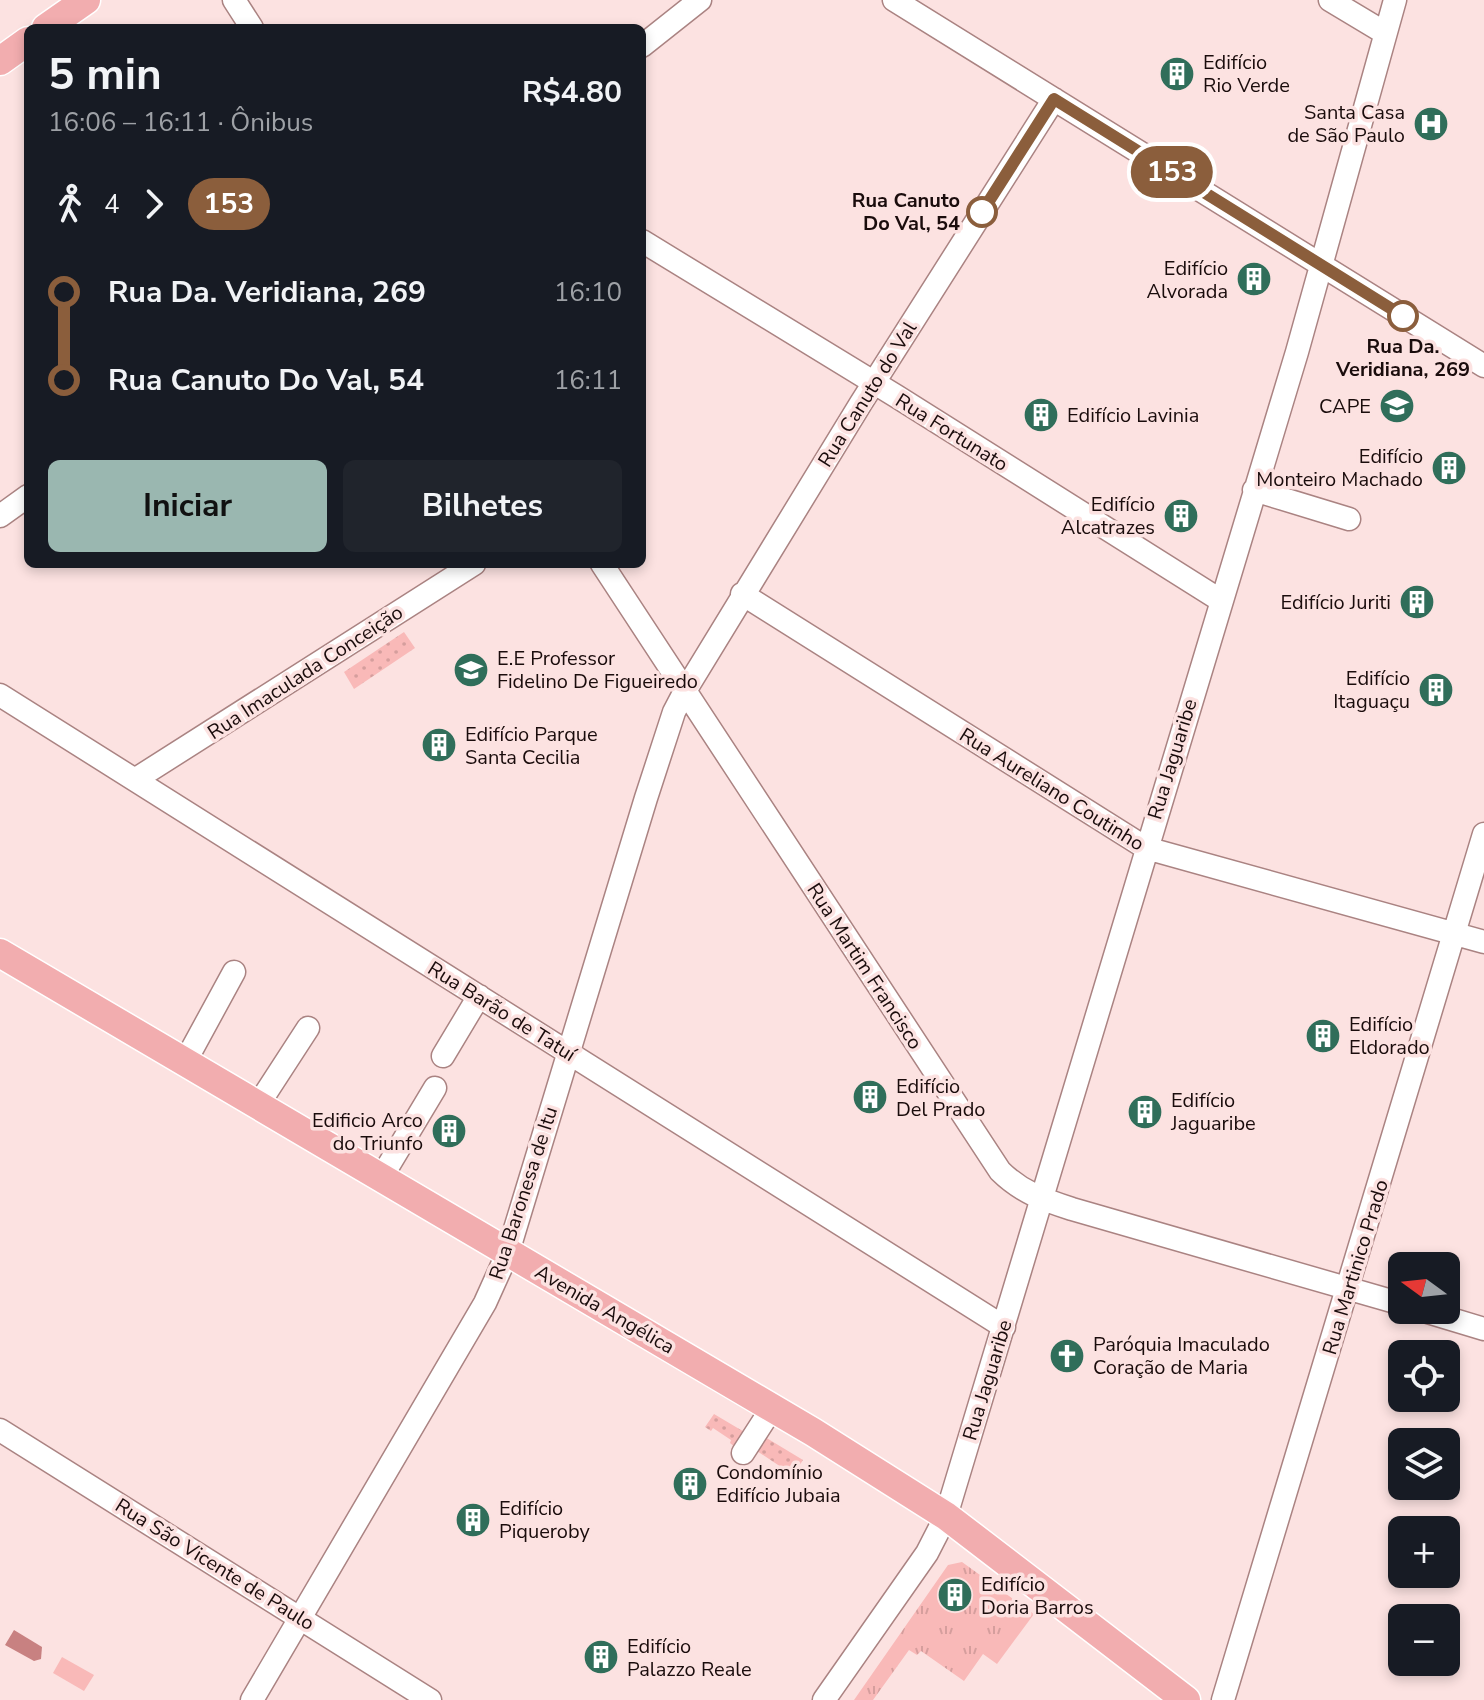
<!DOCTYPE html>
<html lang="pt">
<meta charset="utf-8">
<style>
body{margin:0;font-family:"Nunito Sans",sans-serif;background:#20242c;color:#f1f3f6;height:100vh;display:flex;flex-direction:column;font-size:30px;white-space:nowrap}
*{box-sizing:border-box;margin:0}
p{font-size:26px;color:#9ea1a6}
.icon{flex:none;width:44px;height:44px;fill:none;stroke:currentColor;stroke-width:2;stroke-linecap:round;stroke-linejoin:round}
.map{position:relative;flex:1;overflow:hidden}
.side{position:absolute;left:24px;top:24px;width:622px;height:544px;display:flex;flex-direction:column;background:#171b24;border-radius:12px;box-shadow:0 4px 12px #0003}
.side>*{flex:none}
.badge{padding:0 16px;border-radius:26px;font-size:28px;line-height:52px}
.needle{width:52px;rotate:285deg}
.tools{position:absolute;left:1388px;top:1252px;display:grid;gap:16px}
.tools a{display:grid;place-items:center;width:72px;height:72px;border-radius:12px;background:#171b24;box-shadow:0 4px 12px #0003;font-size:40px}
.map>.badge{position:absolute;translate:-50% -50%;box-shadow:0 0 0 4px #fff}
.legs{display:flex;align-items:center;gap:12px;height:88px;padding:0 24px;font-size:26px}
.legs p{margin-inline-start:auto}
.overview{display:flex;align-items:center;justify-content:space-between;height:136px;padding:0 24px}
h1{font-size:44px;font-weight:700;line-height:60px}
.button{display:flex;gap:16px;margin-top:auto;padding:16px 24px}
.button a{flex:1;height:92px;border-radius:12px;background:#9ab7b0;color:#111;font-size:32px;font-weight:700;line-height:92px;text-align:center}
.button a+a{background:#20242c;color:#f1f3f6}
ul{padding:0 24px;list-style:none}
li{display:flex;align-items:center;gap:28px;height:88px;font-size:30px}
li i{display:grid;place-items:center;width:12px;height:100%;margin:0 10px;background:currentColor}
li i::after{content:'';width:20px;height:20px;margin:-10px;border:6px solid;border-radius:50%;background:#171b24}
li p{margin-inline-start:auto}
li:first-child i{background:linear-gradient(#0000 50%,currentColor 0)}
li:last-child i{background:linear-gradient(currentColor 50%,#0000 0)}
.map>svg:first-child{display:block}
.grass{fill:#f9b9b8}
.park{fill:url(#park-tufts)}
.garden{fill:url(#garden-dots)}
.water{fill:#c88181}
.lines{fill:none;stroke-linecap:round;stroke-linejoin:round}
.minor-casing{stroke:#aa8382;stroke-width:25}
.major-casing{stroke:#fff;stroke-width:31}
.minor{stroke:#fff;stroke-width:22}
.major{stroke:#f2adaf;stroke-width:28}
.line-1-casing{stroke:#fff;stroke-width:18}
.line-1{stroke:#8b5e3c;stroke-width:12}
.stop-1-dot{fill:#fff;stroke:#8b5e3c;stroke-width:4}
.labels{text-anchor:middle;stroke-width:7;stroke-linejoin:round;paint-order:stroke}
.poi-label{font-size:20px;fill:#1a0c0c;stroke:#fce2e1;text-anchor:start}
.stop-label{font-size:20px;font-weight:bold;fill:#1a0c0c;stroke:#fce2e1;text-anchor:end}
.street-label{font-size:20px;fill:#1a0c0c;stroke:#fce2e1}
</style>
<div class="map">
<svg width="1484" height="1700" viewBox="0 0 1484 1700">
<defs>
<pattern id="park-tufts" width="24" height="20" patternUnits="userSpaceOnUse" patternTransform="scale(2)"><rect width="24" height="20" fill="#f9b9b8"/><path d="M3 7l-1-3M5 7V3M7 7l1-3M15 17l-1-3M17 17v-4M19 17l1-3" fill="none" stroke="#d59e9d"/></pattern>
<pattern id="garden-dots" width="8" height="8" patternUnits="userSpaceOnUse" patternTransform="scale(2)"><rect width="8" height="8" fill="#f9b9b8"/><path d="M2 2h.1M6 6h.1" fill="none" stroke="#d59e9d" stroke-width="1.8" stroke-linecap="round"/></pattern>
</defs>
<rect width="100%" height="100%" fill="#fce2e1"/>
<path class="grass" d="M62,1657L94,1675L84,1691L53,1673Z"/>
<path class="park" d="M962,1562L1034,1614L997,1664L983,1654L964,1681L921,1651L917,1655L909,1650L873,1700H854L948,1565Z"/>
<path class="garden" d="M404,632L415,648L354,689L344,672Z
M714,1414L746,1433L736,1448L730,1443L731,1440L713,1428L711,1431L705,1427Z
M760,1434L803,1460L793,1475L751,1447Z"/>
<path class="water" d="M14,1630L42,1647L41,1659L34,1661L5,1645Z"/>
<g class="lines">
<defs>
<path id="minor" d="M234,0L252,28
M894,0L1484,366
M1330,0L1385,33
M642,46L700,0
M642,241L896,396L1220,600
M1254,490L1349,519
M0,516L28,496
M602,564L1000,1171C1021,1192 1044,1200 1072,1209L1402,1304
M742,594L1146,848L1484,942
M0,695L1004,1327
M136,779L474,564
M443,1056L479,996
M185,1062L234,972
M258,1105L308,1028
M381,1178L435,1088
M1421,1310L1484,1329
M0,1430L430,1700
M743,1453L772,1408
M252,1700L485,1303L508,1252L646,798L674,712L685,691L861,403L1054,99
M824,1700L927,1553L946,1516L1297,352L1395,0
M1223,1700L1484,834"/>
<path id="major" d="M46,28L86,0
M0,61L28,41
M0,953L813,1432L946,1516L1186,1700"/>
</defs>
<use href="#minor" class="minor-casing"/>
<use href="#major" class="major-casing"/>
<use href="#minor" class="minor"/>
<use href="#major" class="major"/>
</g>
<g class="lines">
<defs>
<path id="line-1" d="M982,212L1054,99L1403,316"/>
</defs>
<use href="#line-1" class="line-1-casing"/>
<use href="#line-1" class="line-1"/>
</g>
<defs>
<symbol id="building-disc" viewBox="-11 -11 22 22"><circle r="9.5" fill="#306e5a" stroke="#fce2e1"/><path d="M-4-6H4V6H1V3H-1V6H-4ZM-2.5-4.3h1.7v1.8h-1.7ZM.8-4.3h1.7v1.8H.8ZM-2.5-1h1.7V.8h-1.7ZM.8-1h1.7V.8H.8Z" fill="#fff"/></symbol>
<symbol id="hospital-disc" viewBox="-11 -11 22 22"><circle r="9.5" fill="#306e5a" stroke="#fce2e1"/><path d="M-5-5h3v3.5h4V-5h3V5h-3V1.5h-4V5h-3Z" fill="#fff"/></symbol>
<symbol id="school-disc" viewBox="-11 -11 22 22"><circle r="9.5" fill="#306e5a" stroke="#fce2e1"/><path d="M0-5L7-2L0 1L-7-2ZM-4 1L0 2.5L4 1V4Q0 6-4 4Z" fill="#fff"/></symbol>
<symbol id="church-disc" viewBox="-11 -11 22 22"><circle r="9.5" fill="#306e5a" stroke="#fce2e1"/><path d="M-1.2-6h2.4v3.5h3.3v2.4h-3.3V6h-2.4V-.1h-3.3v-2.4h3.3Z" fill="#fff"/></symbol>
</defs>
<g fill-rule="evenodd">
<use href="#building-disc" x="1157" y="54" width="40" height="40"/>
<use href="#hospital-disc" x="1411" y="104" width="40" height="40"/>
<use href="#building-disc" x="1234" y="259" width="40" height="40"/>
<use href="#school-disc" x="1377" y="386" width="40" height="40"/>
<use href="#building-disc" x="1021" y="395" width="40" height="40"/>
<use href="#building-disc" x="1429" y="448" width="40" height="40"/>
<use href="#building-disc" x="1161" y="496" width="40" height="40"/>
<use href="#building-disc" x="1397" y="582" width="40" height="40"/>
<use href="#school-disc" x="451" y="650" width="40" height="40"/>
<use href="#building-disc" x="1416" y="670" width="40" height="40"/>
<use href="#building-disc" x="419" y="725" width="40" height="40"/>
<use href="#building-disc" x="1303" y="1016" width="40" height="40"/>
<use href="#building-disc" x="850" y="1077" width="40" height="40"/>
<use href="#building-disc" x="1125" y="1092" width="40" height="40"/>
<use href="#building-disc" x="429" y="1111" width="40" height="40"/>
<use href="#church-disc" x="1047" y="1336" width="40" height="40"/>
<use href="#building-disc" x="670" y="1464" width="40" height="40"/>
<use href="#building-disc" x="453" y="1500" width="40" height="40"/>
<use href="#building-disc" x="935" y="1575" width="40" height="40"/>
<use href="#building-disc" x="581" y="1637" width="40" height="40"/>
</g>
<g class="stop-1-dot">
<circle cx="982" cy="212" r="14"/>
<circle cx="1403" cy="316" r="14"/>
</g>
<g class="labels">
<g class="poi-label">
<text x="1203" y="69">Edifício<tspan x="1203" dy="23">Rio Verde</tspan></text>
<text x="1405" y="119" text-anchor="end">Santa Casa<tspan x="1405" dy="23">de São Paulo</tspan></text>
<text x="1228" y="275" text-anchor="end">Edifício<tspan x="1228" dy="23">Alvorada</tspan></text>
<text x="1371" y="413" text-anchor="end">CAPE</text>
<text x="1067" y="422">Edifício Lavinia</text>
<text x="1423" y="463" text-anchor="end">Edifício<tspan x="1423" dy="23">Monteiro Machado</tspan></text>
<text x="1155" y="511" text-anchor="end">Edifício<tspan x="1155" dy="23">Alcatrazes</tspan></text>
<text x="1391" y="609" text-anchor="end">Edifício Juriti</text>
<text x="497" y="665">E.E Professor<tspan x="497" dy="23">Fidelino De Figueiredo</tspan></text>
<text x="1410" y="685" text-anchor="end">Edifício<tspan x="1410" dy="23">Itaguaçu</tspan></text>
<text x="465" y="741">Edifício Parque<tspan x="465" dy="23">Santa Cecilia</tspan></text>
<text x="1349" y="1031">Edifício<tspan x="1349" dy="23">Eldorado</tspan></text>
<text x="896" y="1093">Edifício<tspan x="896" dy="23">Del Prado</tspan></text>
<text x="1171" y="1107">Edifício<tspan x="1171" dy="23">Jaguaribe</tspan></text>
<text x="423" y="1127" text-anchor="end">Edificio Arco<tspan x="423" dy="23">do Triunfo</tspan></text>
<text x="1093" y="1351">Paróquia Imaculado<tspan x="1093" dy="23">Coração de Maria</tspan></text>
<text x="716" y="1479">Condomínio<tspan x="716" dy="23">Edifício Jubaia</tspan></text>
<text x="499" y="1515">Edifício<tspan x="499" dy="23">Piqueroby</tspan></text>
<text x="981" y="1591">Edifício<tspan x="981" dy="23">Doria Barros</tspan></text>
<text x="627" y="1653">Edifício<tspan x="627" dy="23">Palazzo Reale</tspan></text>
</g>
<g class="stop-label">
<text x="960" y="207">Rua Canuto<tspan x="960" dy="23">Do Val, 54</tspan></text>
<text x="1403" y="353" text-anchor="middle">Rua Da.<tspan x="1403" dy="23">Veridiana, 269</tspan></text>
</g>
<g class="street-label">
<text transform="translate(867 394) rotate(-58)" y="7">Rua Canuto do Val</text>
<text transform="translate(952 432) rotate(32)" y="7">Rua Fortunato</text>
<text transform="translate(305 672) rotate(-33)" y="7">Rua Imaculada Conceição</text>
<text transform="translate(1172 759) rotate(-73)" y="7">Rua Jaguaribe</text>
<text transform="translate(1052 789) rotate(32)" y="7">Rua Aureliano Coutinho</text>
<text transform="translate(865 966) rotate(57)" y="7">Rua Martim Francisco</text>
<text transform="translate(502 1011) rotate(32)" y="7">Rua Barão de Tatuí</text>
<text transform="translate(523 1193) rotate(-72)" y="7">Rua Baronesa de Itu</text>
<text transform="translate(1355 1267) rotate(-73)" y="7">Rua Martinico Prado</text>
<text transform="translate(605 1309) rotate(30)" y="7">Avenida Angélica</text>
<text transform="translate(987 1380) rotate(-73)" y="7">Rua Jaguaribe</text>
<text transform="translate(215 1564) rotate(32)" y="7">Rua São Vicente de Paulo</text>
</g>
</g>
</svg>
<div class="tools">
<a><svg class="needle" viewBox="-14 -14 28 28"><path d="M0-13l5 13h-10z" fill="#e53935"/><path d="M0 13l5-13h-10z" fill="#9ea1a6"/></svg></a>
<a><svg class="icon" aria-label="locate" viewBox="0 0 24 24"><circle cx="12" cy="12" r="6"/><path d="M12 2v4M12 18v4M2 12h4M18 12h4"/></svg></a>
<a><svg class="icon" aria-label="layers" viewBox="0 0 24 24"><path d="M12 4l9 5-9 5-9-5zM3 14l9 5 9-5"/></svg></a>
<a>+</a>
<a>−</a>
</div>
<b class="badge" style="left:1172px;top:172px;background:#8b5e3c;color:#fff">153</b>
<section class="side">
<div class="overview"><div><h1>5 min</h1><p>16:06 – 16:11 · Ônibus</p></div><b>R$4.80</b></div>
<div class="legs"><svg class="icon" aria-label="walk" viewBox="0 0 24 24"><circle cx="13" cy="4" r="2"/><path d="M13 8l-2 6 4 7M11 14l-3 7M7 12l3-4h3l4 4"/></svg>4<svg class="icon" aria-label="forward" viewBox="0 0 24 24"><path d="M9 5l7 7-7 7"/></svg><b class="badge" style="background:#8b5e3c;color:#fff">153</b></div>
<ul>
<li><i style="color:#8b5e3c"></i><b>Rua Da. Veridiana, 269</b><p>16:10</p></li>
<li><i style="color:#8b5e3c"></i><b>Rua Canuto Do Val, 54</b><p>16:11</p></li>
</ul>
<div class="button"><a>Iniciar</a><a>Bilhetes</a></div>
</section>
</div>
